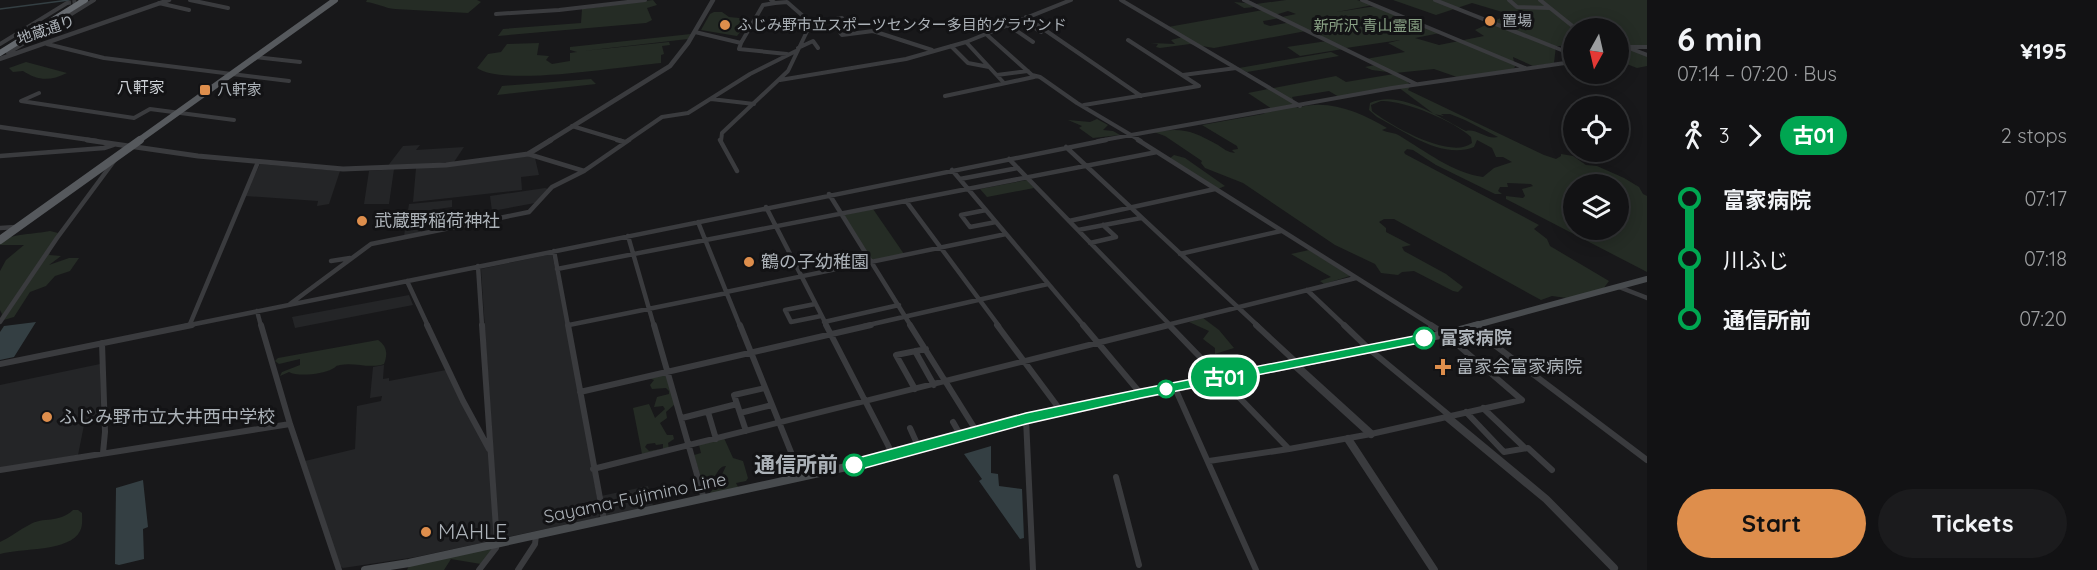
<!DOCTYPE html>
<meta charset="utf-8">
<style>
body{margin:0;font-family:Quicksand,"Noto Sans JP",sans-serif;background:#1b1b1d;color:#f1f3f6;height:100vh;display:flex;flex-direction:column;font-size:22px;white-space:nowrap}
*{box-sizing:border-box;margin:0}
p{font-size:20px;color:#9c9ea0}
.icon{flex:none;width:33px;height:33px;fill:none;stroke:currentColor;stroke-width:2;stroke-linecap:round;stroke-linejoin:round}
.map{position:relative;flex:1;overflow:hidden}
.details{display:flex;flex-direction:column;background:#121214;width:450px}
.details>*{flex:none}
.badge{padding:0 12px;border-radius:20px;font-size:21px;line-height:39px}
.needle{width:39px;rotate:188deg}
.tools{position:absolute;left:1563px;top:18px;display:grid;gap:12px}
.tools a{display:grid;place-items:center;width:66px;height:66px;border-radius:50%;background:#121214;box-shadow:0 3px 15px #0003,0 0 0 2px #313234;font-size:30px}
.map>.badge{position:absolute;translate:-50% -50%;box-shadow:0 0 0 3px #fff}
.legs{display:flex;align-items:center;gap:9px;height:66px;padding:0 30px;font-size:20px}
.legs p{margin-inline-start:auto}
.head{display:flex;align-items:center;justify-content:space-between;height:102px;padding:0 30px}
h1{font-size:33px;font-weight:700;line-height:45px}
.primary-button{display:flex;gap:12px;margin-top:auto;padding:12px 30px}
.primary-button a{flex:1;height:69px;border-radius:36px;background:#de8e4c;color:#111;font-size:24px;font-weight:700;line-height:69px;text-align:center}
.primary-button a+a{background:#1b1b1d;color:#f1f3f6}
ul{padding:0 30px;list-style:none}
li{display:flex;align-items:center;gap:21px;height:60px;font-size:22px}
li i{display:grid;place-items:center;width:9px;height:100%;margin:0 8px;background:currentColor}
li i::after{content:'';width:15px;height:15px;margin:-8px;border:4px solid;border-radius:50%;background:#121214}
li p{margin-inline-start:auto}
li:first-child i{background:linear-gradient(#0000 50%,currentColor 0)}
li:last-child i{background:linear-gradient(currentColor 50%,#0000 0)}
main{display:flex;flex:1;min-height:0}
.map>svg:first-child{display:block}
.built{fill:#242527}
.green{fill:#252c25;fill-rule:evenodd}
.water{fill:#343f43}
.lines{fill:none;stroke-linecap:round;stroke-linejoin:round}
.stream{stroke:#343f43;stroke-width:1.5}
.minor-tunnel{stroke:#36373a;stroke-width:4;stroke-dasharray:4 1.5;stroke-linecap:butt}
.minor-far2{stroke:#3a3b3e;stroke-width:4}
.minor-far1{stroke:#3a3b3e;stroke-width:4.5}
.minor{stroke:#3a3b3e;stroke-width:6}
.tertiary-far2{stroke:#3a3b3e;stroke-width:4.5}
.tertiary-far1{stroke:#3a3b3e;stroke-width:5}
.tertiary{stroke:#3a3b3e;stroke-width:8}
.secondary-far1{stroke:#484b4e;stroke-width:6}
.secondary{stroke:#484b4e;stroke-width:8}
.primary-far1{stroke:#56595d;stroke-width:6}
.primary{stroke:#56595d;stroke-width:8}
.motorway{stroke:#666a6f;stroke-width:6}
.line-1{fill:#00a651;stroke:#fff;stroke-width:1.5}
.poi-dot{fill:#de8e4c;stroke:#131315;stroke-width:2}
.stop-1-dot{fill:#fff;stroke:#00a651;stroke-width:3}
.labels{text-anchor:middle;stroke-width:6;stroke-linejoin:round;paint-order:stroke}
.far-poi-label{font-size:15px;fill:#acb2b8;stroke:#131315;text-anchor:start}
.far-park-label{font-size:15px;fill:#89a185;stroke:#131315}
.far-street-label{font-size:15px;fill:#acb2b8;stroke:#131315}
.far-neighbourhood-label{font-size:16px;fill:#ccd0d5;stroke:#131315}
.poi-label{font-size:18px;fill:#acb2b8;stroke:#131315;text-anchor:start}
.stop-label{font-size:18px;font-weight:bold;fill:#acb2b8;stroke:#131315;text-anchor:start}
.street-label{font-size:18px;fill:#acb2b8;stroke:#131315}
.near-stop-label{font-size:21px;font-weight:bold;fill:#acb2b8;stroke:#131315;text-anchor:end}
.near-poi-label{font-size:21px;fill:#acb2b8;stroke:#131315;text-anchor:start}
</style>
<main>
<div class="map">
<svg width="1647" height="570" viewBox="0 0 1647 570">
<rect width="100%" height="100%" fill="#18181a"/>
<path class="built" d="M420,145L416,150L464,147L454,162L387,167L403,146Z
M526,156L535,158L539,175L521,177L522,190L413,202L416,168Z
M260,164L340,171L329,204L317,206L318,201L245,196Z
M394,169L389,204H364L369,171Z
M545,188L548,189L535,203L492,211L490,196Z
M452,200V207L424,211L421,232L404,236L409,204Z
M552,254L567,325L600,515L597,518L499,539L481,269Z
M409,295L413,305L295,328L292,317Z
M100,364L101,415L85,420L78,455L0,468V385Z
M384,365L383,379L389,378V381L446,370L489,452L494,537L491,541L416,557L343,568L340,566L305,461L355,449L357,406L381,401L382,396L370,398L373,367Z
M648,486L653,506L606,517L601,496Z"/>
<path class="green" d="M367,0H477L481,2L468,13L395,9C384,8 377,3 366,2Z
M653,0L657,5L647,8L652,20L646,23L498,36L503,29L581,23L582,9Z
M1286,0H1357L1373,5L1337,12L1376,6L1440,33L1415,38L1439,45L1484,36L1475,30L1509,14L1472,3L1436,15L1393,0H1647V46H1619L1618,28H1574L1573,46H1556L1554,63L1533,66L1513,57L1515,67L1512,70L1457,77L1434,69L1395,73L1372,70L1365,67L1375,65L1366,59L1405,52L1388,43L1400,40L1346,48L1306,31L1214,48L1190,44L1160,48L1156,47L1158,44L1150,43L1175,44L1171,40L1183,37L1168,27L1263,10L1280,18L1263,21L1264,24L1270,26L1286,23L1288,22L1282,17L1296,14L1288,11L1275,15L1255,7L1244,8L1234,2L1256,4Z
M714,12H722L729,17L749,19V21L737,36L701,30L710,14Z
M691,34L688,39L583,51L669,42L670,45L662,46L664,54L661,55V63C623,66 504,87 477,68L488,54L501,52L507,44L539,43L537,55L549,56L546,60L552,64L570,61V53L577,52L570,50V47Z
M1327,41L1343,49L1300,56L1287,47Z
M1618,48H1626L1647,56V66L1637,68L1619,61Z
M1331,52L1339,56L1247,72L1239,68Z
M26,62L67,73C49,82 37,80 23,71L13,72L9,68Z
M1394,74L1407,80L1410,86L1408,90L1544,155L1556,159L1561,156V154L1573,156L1586,165L1597,166L1624,178L1639,187L1643,194L1647,196V272L1506,199V196L1523,198L1525,196L1522,189L1533,186L1531,184L1507,183L1508,187H1500L1498,191L1502,194H1495L1436,165L1413,150L1407,149L1404,152L1405,154L1539,225L1534,229L1547,239L1550,246L1609,281L1603,289L1567,298L1552,296L1541,300L1394,219H1384L1379,222L1386,228V232L1411,245L1402,247L1404,251L1446,274L1463,287L1458,292L1453,291L1414,271L1402,272L1398,275L1381,273L1375,264L1335,245L1243,183L1205,168L1201,163L1202,161L1165,136L1154,132C1183,127 1193,131 1218,145C1224,149 1227,152 1235,153L1232,150L1238,149L1237,146L1202,125L1263,114L1272,109L1248,93L1336,76L1346,82ZM1398,87L1434,114L1444,116L1441,114H1450L1465,120L1498,137C1487,140 1476,128 1466,131C1440,118 1400,89 1370,103L1369,110L1377,117C1404,131 1442,160 1474,147L1477,140L1492,148L1496,157H1503L1512,162L1494,168L1483,177C1453,173 1425,151 1400,136C1394,132 1388,133 1382,130L1387,128C1360,112 1328,98 1297,108L1292,97L1329,91L1339,97ZM1381,101C1404,100 1454,121 1471,137L1472,143C1451,160 1391,126 1372,111L1371,105ZM1574,184H1618V230H1574Z
M591,79L596,84L497,95L502,86Z
M1097,119L1108,125L1103,130L1113,131L1120,135L1093,138L1079,128L1082,126L1068,120L1090,122Z
M1174,155L1185,158L1225,186L1218,189L1169,159Z
M1027,180L1034,188L987,197L980,189Z
M873,209L904,254L872,260L843,215Z
M50,231L58,233L49,255L61,256L49,265L69,258H79L70,271L55,276L46,286L30,292L14,317L0,321L2,314L0,310V271L6,260L24,245H0V241C12,234 35,234 50,231Z
M1309,250L1350,276L1324,284L1320,281L1331,277L1291,254Z
M1203,318L1219,330L1234,348L1215,354V348L1203,339L1209,331L1189,322Z
M378,340C387,346 388,354 384,364C370,369 354,362 340,365C334,366 337,367 332,369C323,374 298,377 289,372L280,376L282,372L300,365V359L279,364L275,361L278,358Z
M665,373L675,404L666,412L667,418L660,423L667,435H673L674,439L668,443L669,449H663V444L656,445L655,443L647,444L645,447L649,451L661,449L642,454L633,408L649,404L655,418L665,409L663,406L654,407L657,397L669,394V391L666,388L652,389L650,385L654,380L649,378Z
M724,438L733,458L743,461L748,478L746,481L736,483L738,487C728,491 719,492 709,494L717,485L726,466C717,466 716,480 708,483L710,487L705,491L694,455L701,453L699,445Z
M73,510H78L82,513C82,518 83,526 80,531C70,552 20,548 0,554V542C11,537 19,530 29,525C44,516 58,524 73,510Z
M493,548L481,564L451,559L444,570H407L409,566Z"/>
<path class="water" d="M36,322L14,357L0,360V332L4,326Z
M991,446V473L998,474L999,486L1022,489L1024,538L1020,539L979,481L982,479L964,454Z
M143,480L148,527L143,529L144,559L119,565L115,564L116,488Z"/>
<g class="lines">
<path class="stream" d="M0,9L69,0"/>
<path class="minor-tunnel" d="M67,3L89,0"/>
<path class="minor-far2" d="M190,0L228,8
M1121,0L1300,106
M1244,0L1416,84
M1362,0L1525,68
M1435,0L1564,51
M1509,0L1517,7L1550,8
M1540,0L1575,28
M159,3L189,10
M496,14L559,10L645,0
M1026,17L1141,96
M1022,19L1041,32
M830,20L842,35L873,31L932,50
M811,23L842,18
M1008,25L1033,42
M695,32L741,43L739,49L787,54
M986,34L1032,75L1040,77L1077,103L1141,141
M1128,40L1199,86
M966,42L1004,83
M741,43L763,5L775,3
M0,44L67,3
M47,44L104,58L289,81
M951,46L968,63L989,67
M1618,47H1647
M798,48L813,41L818,48
M1629,48L1647,55
M14,52L8,53L94,0
M255,57L300,62
M997,75L1028,71
M1183,75L1236,68
M780,80L906,59L966,42L1071,0
M39,93L21,101L134,118L150,109L234,120
M945,96L1034,77
M711,99L754,104
M1084,105L1199,86
M572,126L622,141
M627,141L662,117L688,113L750,74L796,51
M721,141L722,133L788,71L811,23L787,2L775,3L771,0
M1098,141L1392,88L1565,63L1563,47H1574"/>
<path class="minor-far1" d="M617,140L625,142
M720,140L737,171
M1138,140L1433,326
M1066,147L1258,326
M528,154L584,171
M0,156L104,148L113,145
M1009,159L1171,326
M952,170L1084,326
M960,179L1018,168
M829,194L911,326
M906,201L999,326
M766,207L827,326
M986,210L961,215L970,227L996,222
M1069,221L1215,189
M698,222L740,326
M0,228L16,227
M1078,230L1141,218
M628,236L654,326
M1090,243L1116,237L1103,225
M554,251L568,326
M1180,254L1281,231
M331,261L350,258
M478,266L482,326
M557,269L1157,152
M407,281L428,326
M1619,287L1647,298
M1307,290L1345,326
M726,292L1006,234
M290,304L371,244L529,212L552,187L584,171L629,140
M815,304L785,310L791,322L821,316
M257,311L261,326
M0,322L57,238L114,161
M824,322L899,305
M190,324L258,162
M569,325L727,293
M185,326L1106,140
M864,326L1048,284
M1163,326L1356,278"/>
<path class="minor" d="M261,325L290,424L339,570
M427,325L463,401L489,449
M568,325L604,520
M654,325L704,499
M740,325L801,477
M826,325L893,455
M910,325L977,432
M997,325L1061,411
M1083,325L1141,394
M1169,325L1289,449L1371,434L1522,400
M1256,325L1297,363
M1344,325L1369,349L1450,416
M1431,325L1445,334L1522,400
M1472,328L1647,460
M102,343L105,432L103,453
M915,351L934,385
M0,364L192,325
M1175,388L1256,570
M915,389L896,355L926,349
M580,392L871,325
M1483,408L1525,448
M708,412L716,439
M1466,412L1504,452L1528,448L1552,470
M740,413L772,405
M682,418L737,404
M1026,419L1033,570
M953,422L961,436
M910,428L919,448
M746,431L734,395L765,388
M1209,461L1289,449
M593,469L1169,325
M0,470L290,424
M1116,477L1139,565
M479,570L496,548L497,543L482,325
M518,570L535,544L536,535"/>
<path class="tertiary-far2" d="M0,59L169,0
M0,127L97,141
M549,141L670,66L688,43L713,0"/>
<path class="tertiary-far1" d="M87,140L198,156L343,169L446,165L528,154L551,140"/>
<path class="tertiary" d="M1294,364L1371,434
M1447,417L1546,499L1614,568
M1348,439L1434,570"/>
<path class="secondary-far1" d="M1473,326L1647,279"/>
<path class="secondary" d="M365,570L409,563L851,466L1061,411L1445,334L1478,325"/>
<path class="primary-far1" d="M138,141L335,0"/>
<path class="primary" d="M0,240L140,140"/>
<path class="motorway" d="M0,53L85,0"/>
</g>
<path class="line-1" d="M1424,334L1430,338L1429,341L1141,398L1026,424L854,471L849,469L847,465L849,461L854,459L1026,413L1141,389Z"/>
<g class="poi-dot">
<circle cx="1490" cy="21" r="6"/>
<circle cx="725" cy="25" r="6"/>
<rect x="199" y="84" width="12" height="12" rx="3"/>
<circle cx="362" cy="221" r="6"/>
<circle cx="749" cy="262" r="6"/>
<path d="M1440 358h6v6h6v6h-6v6h-6v-6h-6v-6h6z"/>
<circle cx="47" cy="417" r="6"/>
<circle cx="426" cy="532" r="6"/>
</g>
<g class="stop-1-dot">
<circle cx="1424" cy="338" r="10"/>
<circle cx="1166" cy="389" r="8"/>
<circle cx="854" cy="465" r="10"/>
</g>
<g class="labels">
<g class="far-poi-label">
<text x="1502" y="26">置場</text>
<text x="737" y="30">ふじみ野市⽴スポーツセンター多⽬的グラウンド</text>
<text x="217" y="95">八軒家</text>
</g>
<g class="far-park-label">
<text x="1368" y="31">新所沢 青山霊園</text>
</g>
<g class="far-street-label">
<text transform="translate(46 30) rotate(-19)" y="5">地蔵通り</text>
</g>
<g class="far-neighbourhood-label">
<text x="141" y="93">八軒家</text>
</g>
<g class="poi-label">
<text x="374" y="227">武蔵野稲荷神社</text>
<text x="761" y="268">鶴の子幼稚園</text>
<text x="1456" y="373">富家会富家病院</text>
<text x="59" y="423">ふじみ野市立大井西中学校</text>
</g>
<g class="stop-label">
<text x="1440" y="344">富家病院</text>
</g>
<g class="street-label">
<text transform="translate(635 498) rotate(-12)" y="6">Sayama-Fujimino Line</text>
</g>
<g class="near-stop-label">
<text x="838" y="472">通信所前</text>
</g>
<g class="near-poi-label">
<text x="438" y="539">MAHLE</text>
</g>
</g>
</svg>
<div class="tools">
<a><svg class="needle" viewBox="-14 -14 28 28"><path d="M0-13l5 13h-10z" fill="#e53935"/><path d="M0 13l5-13h-10z" fill="#9c9ea0"/></svg></a>
<a><svg class="icon" aria-label="locate" viewBox="0 0 24 24"><circle cx="12" cy="12" r="6"/><path d="M12 2v4M12 18v4M2 12h4M18 12h4"/></svg></a>
<a><svg class="icon" aria-label="layers" viewBox="0 0 24 24"><path d="M12 4l9 5-9 5-9-5zM3 14l9 5 9-5"/></svg></a>
</div>
<b class="badge" style="left:1224px;top:377px;background:#00a651;color:#fff">古01</b>
</div>
<section class="details">
<div class="head"><div><h1>6 min</h1><p>07:14 – 07:20 · Bus</p></div><b>¥195</b></div>
<div class="legs"><svg class="icon" aria-label="walk" viewBox="0 0 24 24"><circle cx="13" cy="4" r="2"/><path d="M13 8l-2 6 4 7M11 14l-3 7M7 12l3-4h3l4 4"/></svg>3<svg class="icon" aria-label="forward" viewBox="0 0 24 24"><path d="M9 5l7 7-7 7"/></svg><b class="badge" style="background:#00a651;color:#fff">古01</b><p>2 stops</p></div>
<ul>
<li><i style="color:#00a651"></i><b>富家病院</b><p>07:17</p></li>
<li><i style="color:#00a651"></i><span>川ふじ</span><p>07:18</p></li>
<li><i style="color:#00a651"></i><b>通信所前</b><p>07:20</p></li>
</ul>
<div class="primary-button"><a>Start</a><a>Tickets</a></div>
</section>
</main>
